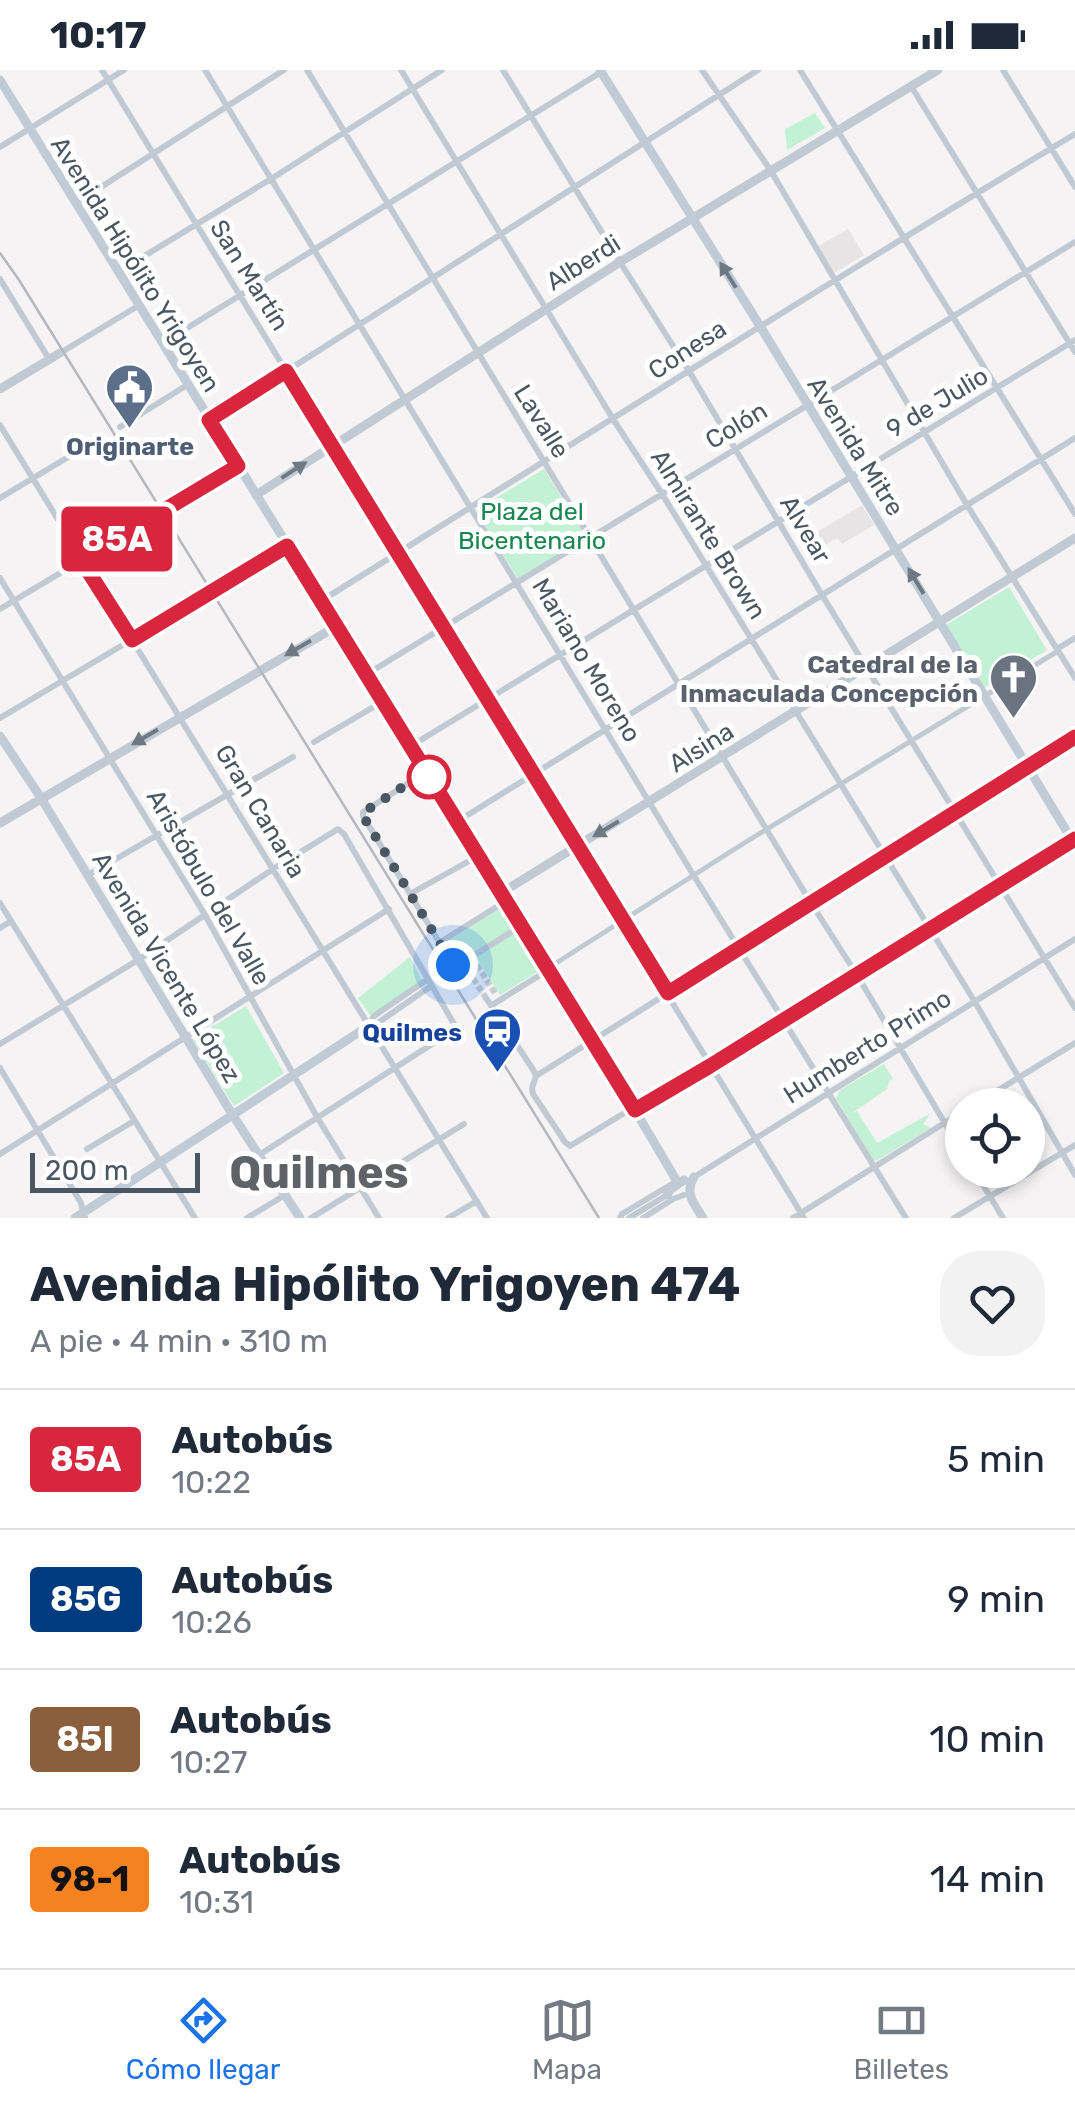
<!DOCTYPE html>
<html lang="es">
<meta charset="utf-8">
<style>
body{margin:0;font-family:Rubik,sans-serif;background:#f2f2f3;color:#1f2937;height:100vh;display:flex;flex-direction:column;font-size:38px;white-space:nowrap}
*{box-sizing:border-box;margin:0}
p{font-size:32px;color:#747a83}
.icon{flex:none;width:55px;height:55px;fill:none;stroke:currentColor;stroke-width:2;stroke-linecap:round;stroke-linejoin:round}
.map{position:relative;height:1148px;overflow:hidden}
.details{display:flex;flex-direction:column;background:#fff;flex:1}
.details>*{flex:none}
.badge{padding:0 20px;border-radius:8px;font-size:35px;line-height:65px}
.fabs{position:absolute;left:945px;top:1018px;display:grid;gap:20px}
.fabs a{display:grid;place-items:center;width:100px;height:100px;border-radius:50%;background:#fff;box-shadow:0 5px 15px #0003;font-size:50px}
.scale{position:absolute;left:30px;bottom:25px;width:170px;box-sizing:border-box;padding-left:10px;border:5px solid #4a5661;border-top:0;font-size:28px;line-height:35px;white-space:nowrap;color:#4a5661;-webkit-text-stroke:8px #fff;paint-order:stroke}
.you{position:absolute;width:50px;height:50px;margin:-25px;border:8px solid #fff;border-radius:50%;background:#1a73e8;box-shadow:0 0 0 15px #1a73e833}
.map>.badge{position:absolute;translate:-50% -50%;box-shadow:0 0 0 5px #fff}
.round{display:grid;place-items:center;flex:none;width:105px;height:105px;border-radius:40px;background:#f2f2f3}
.overview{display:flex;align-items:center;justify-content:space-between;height:170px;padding:0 30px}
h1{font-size:48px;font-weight:700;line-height:75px}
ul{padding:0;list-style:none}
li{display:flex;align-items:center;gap:30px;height:140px;padding:0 30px;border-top:2px solid #e0e1e3}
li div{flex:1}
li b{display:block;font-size:38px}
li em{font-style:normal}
li .badge{min-width:110px;font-weight:700;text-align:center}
.status{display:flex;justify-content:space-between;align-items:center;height:70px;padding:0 50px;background:#fff;direction:ltr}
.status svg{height:28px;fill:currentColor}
.menu{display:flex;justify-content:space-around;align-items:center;height:140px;border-top:2px solid #e0e1e3;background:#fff;font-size:28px;color:#747a83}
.menu a{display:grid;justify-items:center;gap:5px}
.menu .on{color:#1a73e8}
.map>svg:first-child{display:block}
.education{fill:#e6e4e5}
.green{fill:#c3f1d5}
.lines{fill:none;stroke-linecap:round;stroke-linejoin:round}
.minor-tunnel{stroke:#caccce;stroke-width:6;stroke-dasharray:6 3;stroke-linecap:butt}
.pedestrian{stroke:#c1cad2;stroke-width:5}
.minor{stroke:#c1cad2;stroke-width:6}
.tertiary{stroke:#c1cad2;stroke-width:9}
.secondary{stroke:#c1cbd6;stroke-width:9}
.rail{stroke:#b5b8bd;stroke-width:2.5}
.oneway{fill:#6e7984}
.oneway2{fill:#6e7983}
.line-casing{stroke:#fff;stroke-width:22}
.line{stroke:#d7263d;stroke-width:15}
.walk{stroke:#4a5661;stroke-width:10;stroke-dasharray:0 18}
.stop-dot{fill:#fff;stroke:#d7263d;stroke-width:5}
.labels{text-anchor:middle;stroke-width:10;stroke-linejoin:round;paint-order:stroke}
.street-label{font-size:25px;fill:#4a5661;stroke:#fff}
.service-label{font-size:25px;font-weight:bold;fill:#4e5e75;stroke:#fff}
.park-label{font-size:25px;fill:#17864f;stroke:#fff}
.worship-label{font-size:25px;font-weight:bold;fill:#5b616d;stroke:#fff;text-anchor:end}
.transit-label{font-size:25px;font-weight:bold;fill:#164399;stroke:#fff;text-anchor:end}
.town-label{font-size:45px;font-weight:bold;fill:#5f6368;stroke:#fff}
</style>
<div class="status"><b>10:17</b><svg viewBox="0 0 49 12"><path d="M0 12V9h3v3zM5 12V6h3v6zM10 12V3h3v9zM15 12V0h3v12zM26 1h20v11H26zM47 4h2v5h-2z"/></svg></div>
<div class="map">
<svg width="1075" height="1148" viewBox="0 0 1075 1148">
<rect width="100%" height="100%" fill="#f5f3f3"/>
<path class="education" d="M848,159L864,185L834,203L818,176Z
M862,435L874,455L842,474L837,468L807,486L799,473Z"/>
<path class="green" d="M815,43L825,58L787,80L785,59Z
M544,399L587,469L519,511L476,440Z
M1009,517L1047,580L984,618L946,555Z
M502,837L515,856L455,895L442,875Z
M518,861L542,899L500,925L476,887Z
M410,887L423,913L373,949L358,928Z
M246,936L284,1003L234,1036L192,969Z
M884,994L893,1009L889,1011L887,1019L851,1044L857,1041L877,1073L931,1043L923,1054L931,1058L876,1091L872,1089L836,1028L840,1020Z"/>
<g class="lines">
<path class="minor-tunnel" d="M134,459L197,420
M190,535L238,507
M477,895L495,923
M468,901L486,928"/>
<path class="pedestrian" d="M553,895L741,775L1058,581"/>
<path class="minor" d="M102,0L804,1148
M205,0L694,806L906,1148
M307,0L811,833L857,905L962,1082
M401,0L613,349L662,424L975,932L1075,1105
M503,0L620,192L689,301L822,525L1075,938
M702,0L771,101L967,435L1075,608
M800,0L1075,444
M1003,0L1075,117
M911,16L1075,282
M0,77L124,0
M76,133L284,0
M118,202L271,109L442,0
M0,209L49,289
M163,273L603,1
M60,283L138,236
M210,350L758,0
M0,355L487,1148
M120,357L187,315
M197,420L238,396
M0,428L100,368
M238,507L287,476
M0,508L205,845L317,1047L379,1148
M321,531C572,374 822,216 1075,64
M0,539L134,459
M1057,579L1075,568
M367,604L1075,172
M0,648L190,535
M314,672L382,632
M411,676L1075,270
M426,702L363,742V746L453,895L457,896L521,856
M458,751L1075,368
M88,805L293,687
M410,824L478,786
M0,833L195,1148
M0,858L11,851
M439,873L506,831
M486,928L534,1001L536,1006L532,1018L533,1024L565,1072L570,1076L626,1042L642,1038L1074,770
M492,935L548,900
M370,953L374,946L428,909
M370,955L379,952L431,916
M0,974L138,890L273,799L338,759L344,764L454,954V960L259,1085
M0,998L81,1133L85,1148
M536,1006L1075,667
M974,1035L1075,973
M87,1079L134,1051
M0,1084L389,839
M974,1100L1003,1148
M694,1107L1075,869
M247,1148L285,1125
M311,1148L464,1054
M448,1148L477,1131
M620,1148L622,1144L672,1114
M629,1148L667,1125
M643,1148L673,1129L684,1125
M793,1148L962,1042
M954,1148L1075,1075"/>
<path class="tertiary" d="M0,319L60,283
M256,425L620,192L938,0
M0,753L337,556
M501,823L1075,468"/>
<path class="secondary" d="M600,0L760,256L1075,775
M0,10L594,971L678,1113
M0,666L41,728L232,1044L300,1148
M694,1107C684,1123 694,1134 703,1148
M667,1125L671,1119L684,1110
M75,1148L370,955"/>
<path class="rail" d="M0,183L19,210L599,1148"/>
</g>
<defs><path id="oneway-solid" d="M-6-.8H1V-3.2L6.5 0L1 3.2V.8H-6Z" transform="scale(2.5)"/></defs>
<g class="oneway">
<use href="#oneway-solid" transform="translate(728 205) rotate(-122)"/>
<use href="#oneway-solid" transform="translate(916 511) rotate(-121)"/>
</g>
<g class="oneway2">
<use href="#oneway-solid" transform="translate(294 400) rotate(-33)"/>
<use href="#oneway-solid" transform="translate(298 578) rotate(150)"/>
<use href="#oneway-solid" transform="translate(145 667) rotate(150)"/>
<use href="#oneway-solid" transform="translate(606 759) rotate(149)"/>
</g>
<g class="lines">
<defs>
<path id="line" d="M1075,667L668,923L286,301L209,350L238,396L81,490L132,570L287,476L635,1040L710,996L1075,769"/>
</defs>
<use href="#line" class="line-casing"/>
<use href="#line" class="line"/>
<path class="walk" d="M429,707L426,702L364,742L363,746L453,895"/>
</g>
<defs>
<symbol id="civic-pin" viewBox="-11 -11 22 30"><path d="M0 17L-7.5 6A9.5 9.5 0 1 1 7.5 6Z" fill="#5c6f8a" stroke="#fff"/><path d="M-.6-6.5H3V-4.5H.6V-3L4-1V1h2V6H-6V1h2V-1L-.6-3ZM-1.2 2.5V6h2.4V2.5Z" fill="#fff"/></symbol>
<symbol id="church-pin" viewBox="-11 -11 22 30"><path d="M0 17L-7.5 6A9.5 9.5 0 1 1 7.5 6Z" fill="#6b7280" stroke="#fff"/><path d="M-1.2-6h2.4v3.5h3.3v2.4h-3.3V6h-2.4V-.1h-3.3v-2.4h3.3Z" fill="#fff"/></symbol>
<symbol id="station-pin" viewBox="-11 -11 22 30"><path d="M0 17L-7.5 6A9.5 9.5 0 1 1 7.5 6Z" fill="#1a4fb4" stroke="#fff"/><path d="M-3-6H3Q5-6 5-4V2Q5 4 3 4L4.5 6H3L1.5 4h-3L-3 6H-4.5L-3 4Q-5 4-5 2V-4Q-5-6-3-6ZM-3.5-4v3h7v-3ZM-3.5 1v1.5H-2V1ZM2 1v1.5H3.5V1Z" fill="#fff"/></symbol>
</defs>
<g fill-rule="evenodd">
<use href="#civic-pin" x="102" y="290" width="55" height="75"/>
<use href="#church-pin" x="986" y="580" width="55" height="75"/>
<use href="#station-pin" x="470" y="934" width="55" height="75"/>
</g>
<circle class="stop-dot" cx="429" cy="707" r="20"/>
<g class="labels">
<g class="street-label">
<text transform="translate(583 192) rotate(-32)" y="9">Alberdi</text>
<text transform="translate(136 194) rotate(58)" y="9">Avenida Hipólito Yrigoyen</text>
<text transform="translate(250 205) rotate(58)" y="9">San Martín</text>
<text transform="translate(687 279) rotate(-33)" y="9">Conesa</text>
<text transform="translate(937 332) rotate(-31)" y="9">9 de Julio</text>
<text transform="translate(542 351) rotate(58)" y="9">Lavalle</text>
<text transform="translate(736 355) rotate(-31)" y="9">Colón</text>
<text transform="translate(856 376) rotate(58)" y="9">Avenida Mitre</text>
<text transform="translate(806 459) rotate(59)" y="9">Alvear</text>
<text transform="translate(709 464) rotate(58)" y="9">Almirante Brown</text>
<text transform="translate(587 590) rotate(59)" y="9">Mariano Moreno</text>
<text transform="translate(701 677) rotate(-32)" y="9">Alsina</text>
<text transform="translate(261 741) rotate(59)" y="9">Gran Canaria</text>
<text transform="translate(209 817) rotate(60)" y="9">Aristóbulo del Valle</text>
<text transform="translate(167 897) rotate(59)" y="9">Avenida Vicente López</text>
<text transform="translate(867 976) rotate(-32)" y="9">Humberto Primo</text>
</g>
<g class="service-label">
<text x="130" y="385">Originarte</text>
</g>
<g class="park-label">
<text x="532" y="450">Plaza del<tspan x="532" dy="29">Bicentenario</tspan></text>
</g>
<g class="worship-label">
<text x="978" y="603">Catedral de la<tspan x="978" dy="29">Inmaculada Concepción</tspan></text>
</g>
<g class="transit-label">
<text x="462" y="971">Quilmes</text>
</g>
<g class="town-label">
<text x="319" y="1118">Quilmes</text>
</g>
</g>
</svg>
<div class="fabs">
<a><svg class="icon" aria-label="locate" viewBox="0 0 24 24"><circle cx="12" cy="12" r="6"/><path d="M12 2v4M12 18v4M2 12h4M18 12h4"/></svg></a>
</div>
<div class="scale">200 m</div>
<div class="you" style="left:453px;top:895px"></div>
<b class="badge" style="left:117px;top:469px;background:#d7263d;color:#fff">85A</b>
</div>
<section class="details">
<div class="overview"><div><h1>Avenida Hipólito Yrigoyen 474</h1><p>A pie · 4 min · 310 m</p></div><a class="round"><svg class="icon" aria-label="heart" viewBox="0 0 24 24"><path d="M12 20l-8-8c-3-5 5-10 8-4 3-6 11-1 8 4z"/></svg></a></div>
<ul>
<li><span class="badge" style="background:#d7263d;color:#fff">85A</span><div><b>Autobús</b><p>10:22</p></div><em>5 min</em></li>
<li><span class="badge" style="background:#003b80;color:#fff">85G</span><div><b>Autobús</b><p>10:26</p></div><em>9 min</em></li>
<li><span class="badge" style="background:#8b5e3c;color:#fff">85I</span><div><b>Autobús</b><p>10:27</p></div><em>10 min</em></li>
<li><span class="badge" style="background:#f58220;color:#111">98-1</span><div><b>Autobús</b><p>10:31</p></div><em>14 min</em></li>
</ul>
</section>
<nav class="menu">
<a class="on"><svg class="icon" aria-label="directions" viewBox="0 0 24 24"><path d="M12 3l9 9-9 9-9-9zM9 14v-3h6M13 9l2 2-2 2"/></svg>Cómo llegar</a>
<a><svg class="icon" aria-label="map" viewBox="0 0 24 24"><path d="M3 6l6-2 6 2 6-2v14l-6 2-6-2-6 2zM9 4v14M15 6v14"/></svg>Mapa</a>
<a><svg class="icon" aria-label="tickets" viewBox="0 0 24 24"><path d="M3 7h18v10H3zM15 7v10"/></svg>Billetes</a>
</nav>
